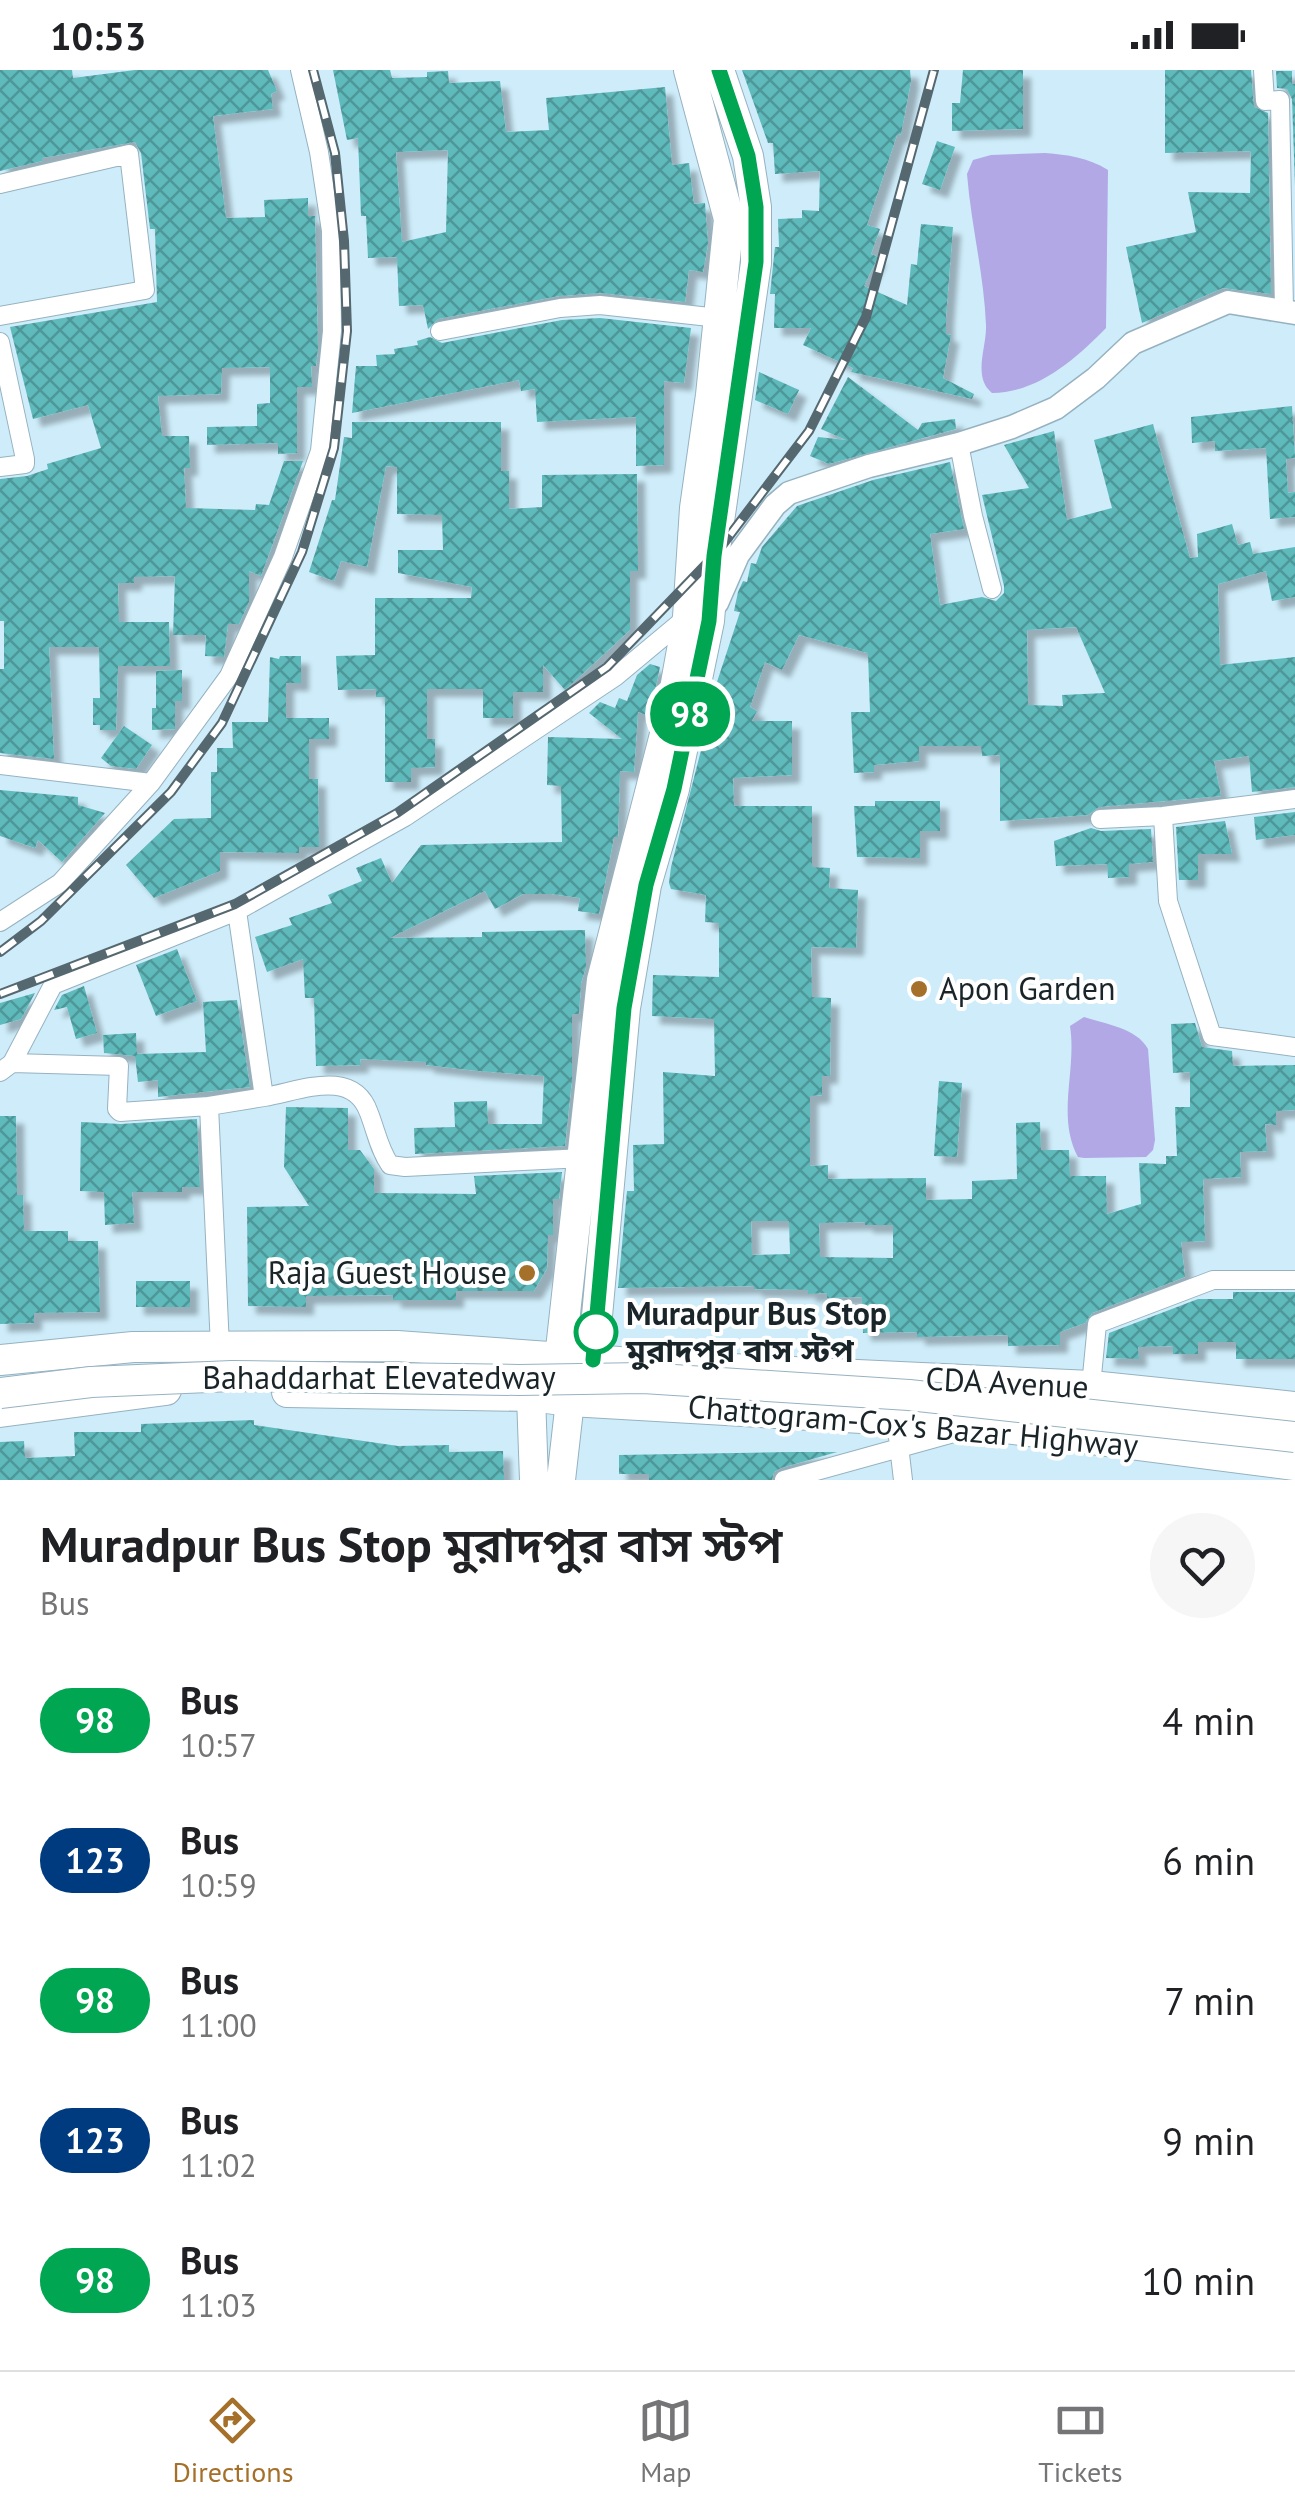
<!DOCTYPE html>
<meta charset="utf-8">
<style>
body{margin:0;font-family:"PT Sans","Noto Sans Bengali",sans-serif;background:#f6f6f6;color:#202124;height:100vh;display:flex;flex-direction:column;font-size:38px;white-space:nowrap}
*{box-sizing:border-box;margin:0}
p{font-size:32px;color:#757577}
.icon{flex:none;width:55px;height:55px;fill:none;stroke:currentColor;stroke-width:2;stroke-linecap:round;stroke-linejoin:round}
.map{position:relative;height:1410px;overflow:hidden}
.panel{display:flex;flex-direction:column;background:#fff;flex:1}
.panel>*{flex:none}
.badge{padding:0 20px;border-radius:32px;font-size:35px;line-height:65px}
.map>.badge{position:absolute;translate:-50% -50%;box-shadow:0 0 0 5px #fff}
.round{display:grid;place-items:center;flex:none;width:105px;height:105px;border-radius:52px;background:#f6f6f6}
.headline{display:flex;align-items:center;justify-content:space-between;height:170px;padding:0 40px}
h1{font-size:48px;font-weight:600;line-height:75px}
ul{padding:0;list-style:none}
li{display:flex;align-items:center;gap:30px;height:140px;padding:0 40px}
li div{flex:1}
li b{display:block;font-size:38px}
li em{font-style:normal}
li .badge{min-width:110px;font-weight:700;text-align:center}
.status{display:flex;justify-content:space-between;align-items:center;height:70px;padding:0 50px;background:#fff;direction:ltr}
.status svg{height:28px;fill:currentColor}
.menu{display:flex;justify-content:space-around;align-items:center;height:140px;border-top:2px solid #e0e0e0;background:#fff;font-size:28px;color:#757577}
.menu a{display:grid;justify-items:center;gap:5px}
.menu .on{color:#a57029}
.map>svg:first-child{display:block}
.water{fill:#b1a8e5}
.building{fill:url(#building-cross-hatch);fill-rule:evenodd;filter:url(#shadow)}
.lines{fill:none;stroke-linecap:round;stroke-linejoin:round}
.minor-casing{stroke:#96b2c0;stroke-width:20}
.tertiary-casing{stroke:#96b2c0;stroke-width:25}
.primary-casing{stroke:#96b2c0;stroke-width:30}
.trunk-casing{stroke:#96b2c0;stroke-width:32}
.minor{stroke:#fff;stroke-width:18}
.tertiary{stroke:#fff;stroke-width:22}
.primary{stroke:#fff;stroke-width:28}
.trunk{stroke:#fff;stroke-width:30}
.rail-casing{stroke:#55676f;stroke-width:10}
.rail{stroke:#fff;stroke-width:6;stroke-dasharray:19;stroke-linecap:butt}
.trunk-bridge-casing{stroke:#96b2c0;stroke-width:32;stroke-linecap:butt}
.trunk-bridge{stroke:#fff;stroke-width:30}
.line-casing{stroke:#fff;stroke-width:22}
.line{stroke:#00a651;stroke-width:15}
.poi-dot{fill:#a57029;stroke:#fff;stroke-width:4}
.stop-dot{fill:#fff;stroke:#00a651;stroke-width:5}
.labels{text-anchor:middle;stroke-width:8;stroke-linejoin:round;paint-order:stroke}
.poi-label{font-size:32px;fill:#1a252a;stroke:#fff;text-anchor:start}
.stop-label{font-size:32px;font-weight:bold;fill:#1a252a;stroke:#fff;text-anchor:start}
.street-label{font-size:32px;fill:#1a252a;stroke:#fff}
</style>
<div class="status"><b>10:53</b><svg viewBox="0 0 49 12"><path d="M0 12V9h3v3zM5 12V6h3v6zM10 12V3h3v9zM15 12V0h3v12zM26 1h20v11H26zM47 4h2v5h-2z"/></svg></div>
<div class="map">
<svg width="1295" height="1410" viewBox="0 0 1295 1410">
<defs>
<pattern id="building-cross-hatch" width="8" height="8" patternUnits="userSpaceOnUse" patternTransform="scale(2.5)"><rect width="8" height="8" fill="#5fbabb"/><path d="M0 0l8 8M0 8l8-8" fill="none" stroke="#4e9798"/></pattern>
<filter id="shadow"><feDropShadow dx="8" dy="8" stdDeviation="2.5" flood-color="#0004"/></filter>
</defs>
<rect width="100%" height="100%" fill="#ceecfa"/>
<path class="water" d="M1045,83C1068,85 1087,87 1108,100L1106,258C1076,289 1037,323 992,323C972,307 987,277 986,255C984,205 971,154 967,104L973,90L991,85Z
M1084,947C1105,954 1137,958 1148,979L1155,1070L1153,1080L1146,1087L1084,1088L1078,1087C1056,1046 1077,1000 1070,956Z"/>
<path class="building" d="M0,0H72L73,8L135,0H268L277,21L271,24L273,39L213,46L226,148L265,147L264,130L308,128V146H315L318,278L316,296H311L312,317H297V383L278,384V373L207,375V357L257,356V334L270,333V297L222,298L221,324L158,326L162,366H189L190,398H184L186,438L255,440L256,434L269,435L284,391H303L261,506L249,501V532L239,554H228L224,587L205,586L206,565H173L175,506L134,507V513H118L119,552H169L170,596H118L116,660H100V655H93V628H100L99,577H49L54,689L0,683V599H4V551H0V409L27,406L48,399L47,394L101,378L88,335L33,349L10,257L157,232L155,159H150L141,83L135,72L42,88V91L0,101Z
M333,0H390L392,8L427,7V2L448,1L449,13L500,11L506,62L549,60L546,28L665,17L672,95L689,93L694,134L705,133L708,174L703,202L689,200L685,232L601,223L559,226L438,249L428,259L423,235L399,236L397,187L368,188L366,146H361L358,68L347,70ZM448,80L446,162L402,172L396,82Z
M742,0H910L911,11L901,64L897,65L867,155L880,159L871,184L878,187L864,216L907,235L911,194L917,195L921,154L953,157L946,247V264L951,265L943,308L974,324L972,329L851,302L853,298L803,275L811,258H774L775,224H770L775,177H779L778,149L802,148V140L819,141L820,101L775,104L773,73H768Z
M963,0H1023V59L952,61V33H960Z
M1165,0H1251L1254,37L1268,43L1271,224L1223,218L1142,253L1126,177L1196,162L1188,122L1250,123L1251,81L1165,83Z
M1276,1H1292V14H1295V116L1292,29L1287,19L1277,18Z
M937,71L955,77L940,120L922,114Z
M600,248L691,258L684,313L664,311V395L636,396V347L537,352L535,319L521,321L519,310L352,343L356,296H377L376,285L395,284L394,279L418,275L417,271L430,267L442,273L562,250Z
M759,302L799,320L788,344L755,330Z
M848,307L918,360L922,353L955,349L956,359L829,394L810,386L818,367L846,370L821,359Z
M1292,336L1295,388L1286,389L1288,423L1295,422V447L1270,449L1266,378L1215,381V371L1192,373L1191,347Z
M352,352H501V401H509V439L542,437V405L637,404L638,501H630V560L565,620L543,595V622H513V648H483V619H427V669H435V697L411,698V712H385V627H376V619L338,620L336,586L375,585V528H471L472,517L398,503V480H443L442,445L397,444V397L386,396L367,497L341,491L334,511L309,502L332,430H335L344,367L352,368Z
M1153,354L1190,488L1198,487L1197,464L1232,454L1238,475L1250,472L1253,484L1295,477V527L1272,531L1266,501L1218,514L1220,595L1295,587V717L1252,722L1249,686L1214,691L1221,726L1099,737L1088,745L1000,751V685L982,686L981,676H919V691L874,695V702L854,703L851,642H870L868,583L799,565L782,600L765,592L750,637L757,641L752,651H792V705L733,708L734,736H812V797L830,798L829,818L858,820L856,878L811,877L812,927L831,928L830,1006H822V1025L810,1026V1096L828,1095V1109L926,1108V1130L972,1129V1111L1017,1109L1016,1053L1040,1052L1041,1080H1069L1070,1106H1106L1107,1144L1141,1134L1139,1093L1166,1094V1086H1177L1175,1037H1190V1002L1173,1003L1171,954L1195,953L1202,977L1232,981L1233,996L1295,995V1040L1276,1041V1055L1265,1054L1267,1081L1240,1082L1241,1107L1203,1109L1205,1171L1181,1172L1185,1207L1092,1243L1085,1253L1060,1262V1275L1008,1276V1265L917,1267V1262L863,1263L862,1227L827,1228V1223L808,1224V1220L754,1219V1216L618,1218L627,1121H634L633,1075L664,1074L663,1002L715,1006L714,949L652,946L653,905L719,907V853L705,852L706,825L671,819L669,813L671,797L716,622L714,621L740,542L734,541L738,522L743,511L747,512L751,493L756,494L762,477L797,436L873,410L950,392L964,459L930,464L940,535L982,527L996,531L1004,523V516L982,425L1029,418L1004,375L1054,361L1067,450L1112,438L1094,370ZM1076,557L1105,623L1062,625L1063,636L1028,635L1027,560ZM751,1151H789L790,1184L752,1185ZM865,1152V1155H893V1188L820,1187L819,1153Z
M280,586H301V613H286V648H329V669H309V709H318L319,777H299V783L220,782V801L154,828L126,795L174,749L211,748V702H217V678H233L232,652H268L270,587L279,589Z
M650,594L660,597L656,616L646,645L638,642L634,702L620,701L618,767H614L599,844L578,841L580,828L552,824H523L495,839L485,821L390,868L482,867V862L585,860L586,897L581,913L579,944H572V1009L565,1076L415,1084L414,1058L455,1057L454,1032L487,1031L488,1054H542L544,1006L478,1001L426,995V992L360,989L361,995L316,996L314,928H305L303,889L267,902L255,867L292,855L289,848L332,833L328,825L362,811L356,798L381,788L392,813L421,775L562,772L561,716L547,715L548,667L622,669L589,643L600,632L615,638L619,628L627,631L637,605Z
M182,600V631H175V659L152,660V638H156V601Z
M124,656L152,675L136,699L111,696L101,688Z
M0,720L78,727V735L105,743L62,792L38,770L35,778L0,766Z
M875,731H940V761H920V788L857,787L854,736H875Z
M1295,742V765L1256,770L1254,747Z
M1225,751L1232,784H1198V810H1179L1176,757Z
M1091,758L1101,761L1151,759L1153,792L1129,794V807L1108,808L1107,794L1056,796L1054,771Z
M177,879L197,931L156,946L136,895Z
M84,916L97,963L76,969L67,937L54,940L62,925Z
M35,923L21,949L0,955V933Z
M237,930L250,1017L158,1027V1010L138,1012L135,986L104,983L103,965L136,963L137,984L206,982L203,932Z
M939,1011L962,1013L957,1087L934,1086Z
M286,1037L348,1038V1080H360L374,1099V1123L476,1124L474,1106L562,1102L559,1129H553V1165H548L547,1198L534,1221H456V1230H393V1225L306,1226V1237L248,1236L247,1137L309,1136L284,1097Z
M0,1046H16L17,1125H23L24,1161H68V1171H98L100,1242L34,1243V1253L0,1254Z
M197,1049L200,1117H182V1122H132L134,1153L105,1155L104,1122L80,1121L81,1052L121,1054Z
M136,1211H190V1237H136Z
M1233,1222H1295V1289H1236V1272H1198V1284H1173V1276L1138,1277L1139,1289L1106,1288L1109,1263L1198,1229H1233Z
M254,1350V1355L398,1376L449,1375V1382L503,1381L504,1410H0V1372L24,1371L25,1388L75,1386L74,1362H141V1354Z
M789,1382H837L781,1398L774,1402L772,1410H649V1404H619V1385Z"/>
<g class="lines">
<defs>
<path id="minor" d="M1263,0L1265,31L1280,30L1284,239
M0,114L129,84L145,220L0,246
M440,261L560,238L600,235L719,248
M0,272L25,389V394L0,397
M959,374L973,446L992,519
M0,695L151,713
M1163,746L1168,831L1212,966L1295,977
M1100,749L1163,746L1295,729
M237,841L264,1027C301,1021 353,997 369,1043C376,1061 379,1079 390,1095L405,1097L584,1088
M0,852L60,813L151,713L229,606L283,487L320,381L332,261L331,161L319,82L300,0
M12,993L119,996L117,1039L120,1042L209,1036
M0,1002L12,993L53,915L237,841L405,747L615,607L687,547
M220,1277L209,1036L264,1027
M1091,1316L1097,1254L1213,1210H1295
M896,1350L903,1410
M784,1410L957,1362"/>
<path id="tertiary" d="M717,533L738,485L775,435L789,423L869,396L959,374L1012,357L1056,338L1096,308L1133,273L1228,232L1295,243"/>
<path id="primary" d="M531,1326L534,1410
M561,1410L570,1331"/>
<path id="trunk" d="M560,1288L602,910L671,641L688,547L695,438L711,325L729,149L689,0
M0,1290L133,1277L397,1276L689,1297L1091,1316L1295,1337
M593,1290L625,938L646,815L674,719L709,551L714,486L756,193V137L748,86L719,0
M287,1322L531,1326L570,1331L982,1355L1295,1395
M0,1342L166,1320"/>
</defs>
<use href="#minor" class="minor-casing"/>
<use href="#tertiary" class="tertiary-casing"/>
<use href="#primary" class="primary-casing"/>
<use href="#trunk" class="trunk-casing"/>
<use href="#minor" class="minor"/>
<use href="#tertiary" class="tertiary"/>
<use href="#primary" class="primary"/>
<use href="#trunk" class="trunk"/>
<defs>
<path id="rail" d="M0,882L41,851L171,722L222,653L302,482L334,378L347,261L344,171L335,83L313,0
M0,924L235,834L397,743L607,597L714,486L809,361L866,247L934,0"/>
</defs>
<use href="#rail" class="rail-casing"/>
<use href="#rail" class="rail"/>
<defs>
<path id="trunk-bridge" d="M0,1323L91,1312L232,1306L519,1310L643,1308L909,1325L1295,1367"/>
</defs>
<use href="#trunk-bridge" class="trunk-bridge-casing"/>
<use href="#trunk-bridge" class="trunk-bridge"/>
</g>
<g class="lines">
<defs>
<path id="line" d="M593,1290L624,938L646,815L674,719L709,551L714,486L756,192V137L748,86L719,0"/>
</defs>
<use href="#line" class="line-casing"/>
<use href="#line" class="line"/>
</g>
<g class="poi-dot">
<circle cx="919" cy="919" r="10"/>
<circle cx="527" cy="1203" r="10"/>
</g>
<circle class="stop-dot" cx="596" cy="1262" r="20"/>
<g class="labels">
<g class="poi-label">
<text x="939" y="930">Apon Garden</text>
<text x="507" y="1214" text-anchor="end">Raja Guest House</text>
</g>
<g class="stop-label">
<text x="626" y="1255">Muradpur Bus Stop<tspan x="626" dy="37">মুরাদপুর বাস স্টপ</tspan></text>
</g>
<g class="street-label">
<text x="379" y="1319">Bahaddarhat Elevatedway</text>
<text transform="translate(1007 1313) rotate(3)" y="11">CDA Avenue</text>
<text transform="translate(913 1356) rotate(5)" y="11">Chattogram-Cox's Bazar Highway</text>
</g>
</g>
</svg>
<b class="badge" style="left:690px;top:644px;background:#00a651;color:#fff">98</b>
</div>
<section class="panel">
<div class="headline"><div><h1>Muradpur Bus Stop মুরাদপুর বাস স্টপ</h1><p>Bus</p></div><a class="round"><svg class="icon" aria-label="heart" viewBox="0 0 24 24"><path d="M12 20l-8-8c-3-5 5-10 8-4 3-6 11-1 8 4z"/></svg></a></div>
<ul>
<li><span class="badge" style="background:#00a651;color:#fff">98</span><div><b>Bus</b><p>10:57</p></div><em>4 min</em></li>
<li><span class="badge" style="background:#003b80;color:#fff">123</span><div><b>Bus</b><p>10:59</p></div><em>6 min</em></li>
<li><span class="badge" style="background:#00a651;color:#fff">98</span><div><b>Bus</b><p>11:00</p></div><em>7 min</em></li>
<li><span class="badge" style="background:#003b80;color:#fff">123</span><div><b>Bus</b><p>11:02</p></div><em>9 min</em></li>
<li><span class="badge" style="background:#00a651;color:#fff">98</span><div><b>Bus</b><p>11:03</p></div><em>10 min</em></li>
</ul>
</section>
<nav class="menu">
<a class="on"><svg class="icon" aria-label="directions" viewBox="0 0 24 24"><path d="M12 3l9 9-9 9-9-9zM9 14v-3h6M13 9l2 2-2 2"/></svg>Directions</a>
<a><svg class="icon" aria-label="map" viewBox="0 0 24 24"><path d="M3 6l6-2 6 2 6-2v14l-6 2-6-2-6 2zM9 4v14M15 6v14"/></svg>Map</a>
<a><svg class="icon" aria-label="tickets" viewBox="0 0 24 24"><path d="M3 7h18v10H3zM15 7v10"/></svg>Tickets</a>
</nav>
